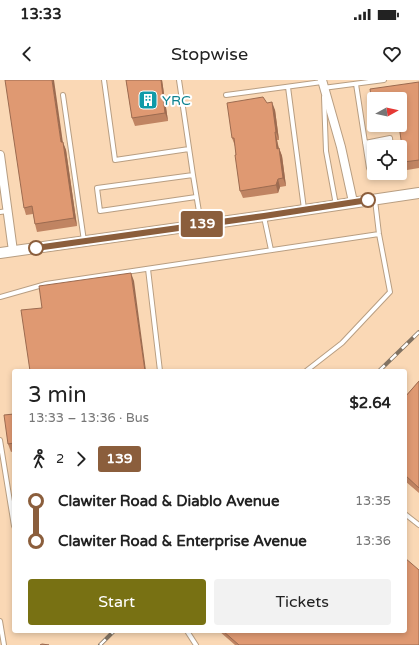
<!DOCTYPE html>
<meta charset="utf-8">
<style>
body{margin:0;font-family:"Varela Round",sans-serif;background:#f2f2f2;color:#222;height:100vh;display:flex;flex-direction:column;font-size:15px;white-space:nowrap}
*{box-sizing:border-box;margin:0}
p{font-size:13px;color:#767676}
.icon{flex:none;width:22px;height:22px;fill:none;stroke:currentColor;stroke-width:2;stroke-linecap:round;stroke-linejoin:round}
.map{position:relative;flex:1;overflow:hidden}
.side{position:absolute;left:12px;top:289px;width:395px;height:264px;display:flex;flex-direction:column;background:#fff;border-radius:4px;box-shadow:0 2px 6px #0003}
.side>*{flex:none}
.badge{padding:0 8px;border-radius:3px;font-size:14px;line-height:26px}
.needle{width:26px;rotate:82deg}
.controls{position:absolute;left:367px;top:12px;display:grid;gap:8px}
.controls a{display:grid;place-items:center;width:40px;height:40px;border-radius:4px;background:#fff;box-shadow:0 2px 6px #0003;font-size:20px}
.map>.badge{position:absolute;translate:-50% -50%;box-shadow:0 0 0 2px #fff}
.legs{display:flex;align-items:center;gap:6px;height:44px;padding:0 16px;font-size:13px}
.legs p{margin-inline-start:auto}
.headline{display:flex;align-items:center;justify-content:space-between;height:68px;padding:0 16px}
h1{font-size:22px;font-weight:600;line-height:30px}
.cta{display:flex;gap:8px;margin-top:auto;padding:8px 16px}
.cta a{flex:1;height:46px;border-radius:4px;background:#787113;color:#fff;font-size:16px;font-weight:600;line-height:46px;text-align:center}
.cta a+a{background:#f2f2f2;color:#222}
ul{padding:0 16px;list-style:none}
li{display:flex;align-items:center;gap:14px;height:40px;font-size:15px}
li i{display:grid;place-items:center;width:6px;height:100%;margin:0 5px;background:currentColor}
li i::after{content:'';width:10px;height:10px;margin:-5px;border:3px solid;border-radius:50%;background:#fff}
li p{margin-inline-start:auto}
li:first-child i{background:linear-gradient(#0000 50%,currentColor 0)}
li:last-child i{background:linear-gradient(currentColor 50%,#0000 0)}
.status{display:flex;justify-content:space-between;align-items:center;height:28px;padding:0 20px;background:#fff;direction:ltr}
.status svg{height:11px;fill:currentColor}
header{display:flex;justify-content:space-between;align-items:center;height:52px;padding:0 16px;background:#fff;font-size:18px;font-weight:600}
.map>svg:first-child{display:block}
.built{fill:#fad8b5;fill-rule:evenodd}
.lines{fill:none;stroke-linecap:round;stroke-linejoin:round}
.service-casing{stroke:#b89e82;stroke-width:6}
.minor-casing{stroke:#b89e82;stroke-width:10}
.tertiary-casing{stroke:#b89e82;stroke-width:12}
.service{stroke:#fff;stroke-width:4}
.minor{stroke:#fff;stroke-width:8}
.tertiary{stroke:#fff;stroke-width:10}
.rail-casing{stroke:#817262;stroke-width:4}
.rail{stroke:#fff;stroke-width:2.5;stroke-dasharray:8;stroke-linecap:butt}
.wall{fill:#c08462}
.shaded-wall{fill:#9c6b50}
.building{fill:#df9972;stroke:#9c6b50}
.line-1-casing{stroke:#fff;stroke-width:9}
.line-1{stroke:#8b5e3c;stroke-width:6}
.stop-1-dot{fill:#fff;stroke:#8b5e3c;stroke-width:2}
.labels{text-anchor:middle;stroke-width:4;stroke-linejoin:round;paint-order:stroke}
.culture-label{font-size:14px;fill:#0d838f;stroke:#fff;text-anchor:start}
</style>
<div class="status"><b>13:33</b><svg viewBox="0 0 49 12"><path d="M0 12V9h3v3zM5 12V6h3v6zM10 12V3h3v9zM15 12V0h3v12zM26 1h20v11H26zM47 4h2v5h-2z"/></svg></div>
<header><svg class="icon" aria-label="back" viewBox="0 0 24 24"><path d="M15 5l-7 7 7 7"/></svg>Stopwise<svg class="icon" aria-label="heart" viewBox="0 0 24 24"><path d="M12 20l-8-8c-3-5 5-10 8-4 3-6 11-1 8 4z"/></svg></header>
<div class="map">
<svg width="419" height="565" viewBox="0 0 419 565">
<rect width="100%" height="100%" fill="#fee7cf"/>
<path class="built" d="M0,0H419V565H0ZM374,19H400V45H374ZM374,67H400V93H374ZM14,291H405V551H14Z"/>
<g class="lines">
<defs>
<path id="service" d="M104,0L115,80L189,69
M179,0L193,95
M356,4L369,88L374,87
M288,7L304,129
M323,8L384,0
M63,15L84,161
M226,15L322,2
M324,17L326,71L336,125
M365,63L390,58L391,67
M196,117L100,131L97,108L193,95L201,144
M0,132L8,131
M264,137L271,170
M148,189L160,291
M0,217L46,204L379,154
M306,291L342,263L390,212L379,154L375,120
M0,360L14,446
M405,434L419,445
M0,541L4,565
M187,551L196,565"/>
<path id="minor" d="M322,0L341,67L353,122
M0,75L13,171"/>
<path id="tertiary" d="M0,173L264,136L419,113"/>
</defs>
<use href="#service" class="service-casing"/>
<use href="#minor" class="minor-casing"/>
<use href="#tertiary" class="tertiary-casing"/>
<use href="#service" class="service"/>
<use href="#minor" class="minor"/>
<use href="#tertiary" class="tertiary"/>
<defs>
<path id="rail" d="M379,291L419,252
M100,565L114,551"/>
</defs>
<use href="#rail" class="rail-casing"/>
<use href="#rail" class="rail"/>
</g>
<path class="wall" d="M126,0H162L168,41L135,46L132,38Z
M419,2V88L407,90L404,82Z
M267,23L275,30L279,60H277L279,68L282,76L286,106L280,107L278,113L243,118L240,111L235,66L232,58Z
M62,62L66,70L77,146L37,152L35,144L33,134L26,135L24,128Z
M419,301V413L405,401V317Z
M14,334V371L11,372L8,364Z
M219,551H405L419,565H235Z"/>
<path class="shaded-wall" d="M52,0H54L64,70L61,62Z
M161,0H162L168,41L165,33Z
M272,22L275,30L279,60L276,52Z
M275,52L277,60L280,77L277,69Z
M63,62L66,70L77,146L74,138Z
M279,68L282,76L286,106L283,98Z
M278,99L280,107L278,113L276,105Z
M131,193L134,201L146,291H145Z"/>
<path class="building" d="M5,0H52L61,62H63L74,138L35,144L32,126L24,128Z
M126,0H161L165,33L132,38Z
M419,2V80L404,82L399,45H400V19H374V37L370,9Z
M263,17L267,23L272,22L276,52H275L277,69L279,68L283,98L278,99L276,105L240,111L235,75H236L234,58H232L227,23Z
M131,193L145,291H30L21,230L42,228L39,206Z
M419,301V408L405,395V317Z
M14,334V363L8,364L4,335Z
M405,478L419,490V565H239L223,551H405Z
M42,564L49,565H40Z"/>
<g class="lines">
<defs>
<path id="line-1" d="M36,168L264,136L368,120"/>
</defs>
<use href="#line-1" class="line-1-casing"/>
<use href="#line-1" class="line-1"/>
</g>
<defs>
<symbol id="building-square" viewBox="-11 -11 22 22"><rect x="-9" y="-9" width="18" height="18" rx="4" fill="#0f9aa8" stroke="#fff"/><path d="M-4-6H4V6H1V3H-1V6H-4ZM-2.5-4.3h1.7v1.8h-1.7ZM.8-4.3h1.7v1.8H.8ZM-2.5-1h1.7V.8h-1.7ZM.8-1h1.7V.8H.8Z" fill="#fff"/></symbol>
</defs>
<g fill-rule="evenodd">
<use href="#building-square" x="137" y="9" width="22" height="22"/>
</g>
<g class="stop-1-dot">
<circle cx="368" cy="120" r="7"/>
<circle cx="36" cy="168" r="7"/>
</g>
<g class="labels">
<g class="culture-label">
<text x="162" y="25">YRC</text>
</g>
</g>
</svg>
<div class="controls">
<a><svg class="needle" viewBox="-14 -14 28 28"><path d="M0-13l5 13h-10z" fill="#e53935"/><path d="M0 13l5-13h-10z" fill="#767676"/></svg></a>
<a><svg class="icon" aria-label="locate" viewBox="0 0 24 24"><circle cx="12" cy="12" r="6"/><path d="M12 2v4M12 18v4M2 12h4M18 12h4"/></svg></a>
</div>
<b class="badge" style="left:202px;top:144px;background:#8b5e3c;color:#fff">139</b>
<section class="side">
<div class="headline"><div><h1>3 min</h1><p>13:33 – 13:36 · Bus</p></div><b>$2.64</b></div>
<div class="legs"><svg class="icon" aria-label="walk" viewBox="0 0 24 24"><circle cx="13" cy="4" r="2"/><path d="M13 8l-2 6 4 7M11 14l-3 7M7 12l3-4h3l4 4"/></svg>2<svg class="icon" aria-label="forward" viewBox="0 0 24 24"><path d="M9 5l7 7-7 7"/></svg><b class="badge" style="background:#8b5e3c;color:#fff">139</b></div>
<ul>
<li><i style="color:#8b5e3c"></i><b>Clawiter Road &amp; Diablo Avenue</b><p>13:35</p></li>
<li><i style="color:#8b5e3c"></i><b>Clawiter Road &amp; Enterprise Avenue</b><p>13:36</p></li>
</ul>
<div class="cta"><a>Start</a><a>Tickets</a></div>
</section>
</div>
